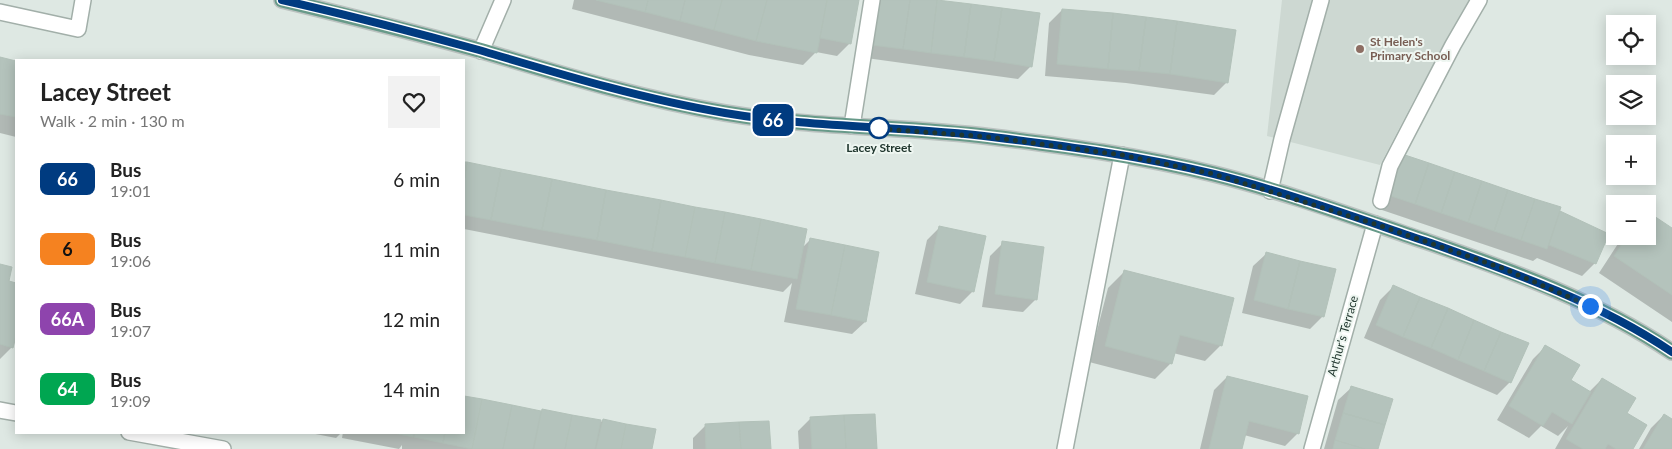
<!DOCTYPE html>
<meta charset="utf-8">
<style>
body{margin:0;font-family:Lato,sans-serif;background:#f2f2f2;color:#222;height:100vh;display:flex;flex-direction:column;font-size:19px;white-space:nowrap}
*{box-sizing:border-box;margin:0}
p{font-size:16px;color:#767676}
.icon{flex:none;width:28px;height:28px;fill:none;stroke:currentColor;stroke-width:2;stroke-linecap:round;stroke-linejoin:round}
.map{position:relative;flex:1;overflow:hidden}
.sheet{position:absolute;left:15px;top:59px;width:450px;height:375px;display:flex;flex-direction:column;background:#fff;border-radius:0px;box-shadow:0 2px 12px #0003}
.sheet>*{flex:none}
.badge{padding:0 10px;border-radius:8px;font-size:18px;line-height:32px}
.tools{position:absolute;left:1606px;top:15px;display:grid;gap:10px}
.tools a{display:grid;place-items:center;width:50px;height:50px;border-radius:0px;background:#fff;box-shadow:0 2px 12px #0003;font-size:25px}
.you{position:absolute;width:25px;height:25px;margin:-12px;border:4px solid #fff;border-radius:50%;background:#1a73e8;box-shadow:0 0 0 8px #1a73e833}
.map>.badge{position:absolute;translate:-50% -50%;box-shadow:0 0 0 2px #fff}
.round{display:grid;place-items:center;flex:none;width:52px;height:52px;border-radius:0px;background:#f2f2f2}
.summary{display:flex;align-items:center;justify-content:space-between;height:85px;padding:0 25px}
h1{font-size:24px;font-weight:700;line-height:38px}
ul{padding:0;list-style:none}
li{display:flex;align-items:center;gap:15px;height:70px;padding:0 25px}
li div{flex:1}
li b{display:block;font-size:19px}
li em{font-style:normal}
li .badge{min-width:55px;font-weight:700;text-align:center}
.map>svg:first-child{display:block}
.built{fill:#cdd8d2}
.shadow{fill:#0003}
.building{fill:#b4c3bc;stroke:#b2c1b9}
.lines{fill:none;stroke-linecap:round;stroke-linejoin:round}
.minor-casing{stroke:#a2afa9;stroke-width:18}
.major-casing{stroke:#bcc3c1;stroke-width:18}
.minor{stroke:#fff;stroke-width:15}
.major{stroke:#679a89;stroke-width:15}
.line-casing{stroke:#fff;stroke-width:11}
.line{stroke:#003b80;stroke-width:8}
.walk{stroke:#21372f;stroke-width:5;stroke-dasharray:0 9}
.education-dot{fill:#8d6e63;stroke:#eef6f1;stroke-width:2}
.stop-dot{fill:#fff;stroke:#003b80;stroke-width:2.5}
.labels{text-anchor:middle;stroke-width:4;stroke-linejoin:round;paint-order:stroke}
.education-label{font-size:12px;font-weight:bold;fill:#785e54;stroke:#eef6f1;text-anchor:start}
.stop-label{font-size:12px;font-weight:bold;fill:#21372f;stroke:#eef6f1}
.street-label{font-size:12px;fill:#21372f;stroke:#eef6f1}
</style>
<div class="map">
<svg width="1672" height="449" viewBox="0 0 1672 449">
<rect width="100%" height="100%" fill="#dee8e3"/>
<path class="built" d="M1282,0H1471L1415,98L1380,165L1267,136Z"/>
<path class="shadow" d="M574,0H858L850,43L837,56L816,52L803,65L749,55L572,9Z
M934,0L1031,66L1018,79L859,57L865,5Z
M1062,10L1227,82L1214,95L1126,83L1045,76L1049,23Z
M0,59L16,62V137L0,133Z
M464,163L805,230L802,248L810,240L865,322L852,334L784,322L792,283L783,292L464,229Z
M1390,168L1558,212L1607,235L1595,263L1582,276L1537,258L1533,261L1376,208Z
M1648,213L1672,230V322L1599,273L1623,236H1648Z
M940,227L973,291L960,304L915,294L927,240Z
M1003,243L1036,299L1023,312L982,307L990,256Z
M1266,254L1323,316L1310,329L1242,313L1253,266Z
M0,266L7,282L16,285V331L12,347L0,359Z
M1125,271L1221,345L1205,361L1173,353L1171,363L1155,379L1089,362L1108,288Z
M1393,287L1510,382L1497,395L1364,338L1380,300Z
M1546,346L1569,380L1589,392L1602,379L1625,413L1631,449H1555L1568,426L1558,436L1541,426L1529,438L1497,420L1533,359Z
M1227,377L1298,433L1285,446L1244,435L1241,449H1200L1214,390Z
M1351,388L1376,449H1324L1338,400Z
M464,397L541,412L542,410L599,424L603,420L651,449H402V445L399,449L342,438L343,432H464Z
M1664,415L1672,420V449H1639L1651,428Z
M811,418L876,449H799L798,431Z
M706,425L770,449H693V438Z
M305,432H342L336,438Z"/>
<path class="building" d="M596,0H648L645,12Z
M648,0H685L680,21L645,12Z
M685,0H722L714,30L680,21Z
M722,0H767L756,41L714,30Z
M767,0H827L817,53L756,41Z
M827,0H859L851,44L820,38Z
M876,0H910L903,49L871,45Z
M910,0H937L931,53L903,49Z
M937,0L971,4L964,57L931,53Z
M971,4L1002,8L994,61L964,57Z
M1002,8L1040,13L1032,67L994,61Z
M1062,9L1113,13L1108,69L1057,64Z
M1113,13L1146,17L1139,71L1108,69Z
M1146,17L1177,21L1170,74L1139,71Z
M1177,21L1236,30L1228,83L1170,74Z
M0,57L16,61V117L0,114Z
M1402,154L1429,163L1415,204L1388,195Z
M464,162H467L464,181Z
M467,162L501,169L491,220L464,215V181Z
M1429,163L1455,172L1441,213L1415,204Z
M501,169L552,179L542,230L491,220Z
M1455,172L1482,181L1468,222L1441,213Z
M552,179L606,190L597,240L542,230Z
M1482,181L1508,190L1494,231L1468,222Z
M606,190L661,200L652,251L597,240Z
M1508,190L1535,199L1521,240L1494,231Z
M1535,199L1561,207L1547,249L1521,240Z
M661,200L695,207L685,257L652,251Z
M695,207L725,212L715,263L685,257Z
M1560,211L1609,234L1596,264L1549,245Z
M725,212L761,219L751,270L715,263Z
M1648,212L1672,228V295L1614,256L1627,236H1648Z
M761,219L807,229L797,279L751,270Z
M939,226L986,236L974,292L927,282Z
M810,238L845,245L831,315L796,309Z
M1002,241L1044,247L1037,300L995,294Z
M845,245L879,252L866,322L831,315Z
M1266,252L1300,261L1288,309L1254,300Z
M1300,261L1336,269L1324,317L1288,309Z
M0,264L12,267L9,281L16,283V336L13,348L0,344Z
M1124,270L1234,298L1222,346L1180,335L1172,364L1105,346Z
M1393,285L1420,297L1403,337L1376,325Z
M1420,297L1448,308L1431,348L1403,337Z
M1448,308L1474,320L1458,360L1431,348Z
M1474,320L1501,332L1484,371L1458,360Z
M1501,332L1529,343L1511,383L1484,371Z
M1545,345L1580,365L1571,380L1591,392L1572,424L1552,412L1543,426L1509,406Z
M1227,376L1308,396L1299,434L1249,421L1242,449H1209Z
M1602,378L1636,398L1627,413L1647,425L1633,449H1616L1608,444L1605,449H1583L1566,439Z
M1351,386L1393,399L1385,425L1343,413Z
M464,396L482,399L472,449L443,443L445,432H464Z
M482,399L512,405L503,449H472Z
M512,405L541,411L533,449H503Z
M542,409L572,415L565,449H534Z
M1343,413L1385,425L1378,449H1365L1335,440Z
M875,414L877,449H846L844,415Z
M1664,414L1672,419V449H1643Z
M572,415L601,420L595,449H565Z
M844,415L846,449H812L810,417Z
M603,419L626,424L621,449H596Z
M769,421L771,449H741L739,422Z
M739,422L741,449H706L705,424Z
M626,424L656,429L652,449H621Z
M389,432H414L413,437Z
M415,432H445L443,443L414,437Z
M1335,440L1365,449H1333Z"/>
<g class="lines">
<defs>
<path id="minor" d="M0,12L78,29L83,0
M481,51L503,0
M852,126L872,0
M1270,191L1282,139L1321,0
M1381,201L1390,166L1453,45L1479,0
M0,410L16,413
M129,432L223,449
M1065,449L1122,155
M1312,449L1375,224"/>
<path id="major" d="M282,0C348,16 414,32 479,50C560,74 641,99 725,113C813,128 903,126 992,137C1066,146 1141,156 1214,174C1286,192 1357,218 1428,242C1512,271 1598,302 1672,352"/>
</defs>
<use href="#minor" class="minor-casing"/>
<use href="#major" class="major-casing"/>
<use href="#minor" class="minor"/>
<use href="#major" class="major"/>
</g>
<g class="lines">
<defs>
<path id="line" d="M282,0C348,15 414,32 479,50C560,74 642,99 725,113C813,128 903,126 992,137C1066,146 1141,156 1214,174C1286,192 1357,218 1428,242C1512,272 1598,302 1672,352"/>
</defs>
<use href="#line" class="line-casing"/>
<use href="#line" class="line"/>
<path class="walk" d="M879,128H871L989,137L1122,155L1214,174L1375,224L1502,268L1590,306"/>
</g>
<circle class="education-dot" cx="1360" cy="49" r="5"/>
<circle class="stop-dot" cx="879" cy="128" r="10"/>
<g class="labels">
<g class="education-label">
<text x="1370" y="46">St Helen's<tspan x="1370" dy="14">Primary School</tspan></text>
</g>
<g class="stop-label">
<text x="879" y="152">Lacey Street</text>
</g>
<g class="street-label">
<text transform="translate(1343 336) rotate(-74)" y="4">Arthur's Terrace</text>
</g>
</g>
</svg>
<div class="tools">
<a><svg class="icon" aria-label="locate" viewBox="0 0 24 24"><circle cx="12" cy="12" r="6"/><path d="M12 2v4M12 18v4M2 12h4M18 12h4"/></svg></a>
<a><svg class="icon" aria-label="layers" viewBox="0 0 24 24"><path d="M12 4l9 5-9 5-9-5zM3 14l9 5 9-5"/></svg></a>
<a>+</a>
<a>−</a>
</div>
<div class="you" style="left:1590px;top:306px"></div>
<b class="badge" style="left:773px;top:120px;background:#003b80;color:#fff">66</b>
<section class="sheet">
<div class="summary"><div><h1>Lacey Street</h1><p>Walk · 2 min · 130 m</p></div><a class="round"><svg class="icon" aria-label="heart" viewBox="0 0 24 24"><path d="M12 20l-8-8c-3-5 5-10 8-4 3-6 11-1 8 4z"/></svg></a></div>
<ul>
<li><span class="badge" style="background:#003b80;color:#fff">66</span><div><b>Bus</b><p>19:01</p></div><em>6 min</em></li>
<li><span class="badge" style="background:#f58220;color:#111">6</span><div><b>Bus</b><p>19:06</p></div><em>11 min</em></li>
<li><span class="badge" style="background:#8e44ad;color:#fff">66A</span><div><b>Bus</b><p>19:07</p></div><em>12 min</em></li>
<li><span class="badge" style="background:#00a651;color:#fff">64</span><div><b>Bus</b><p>19:09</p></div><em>14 min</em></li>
</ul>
</section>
</div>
